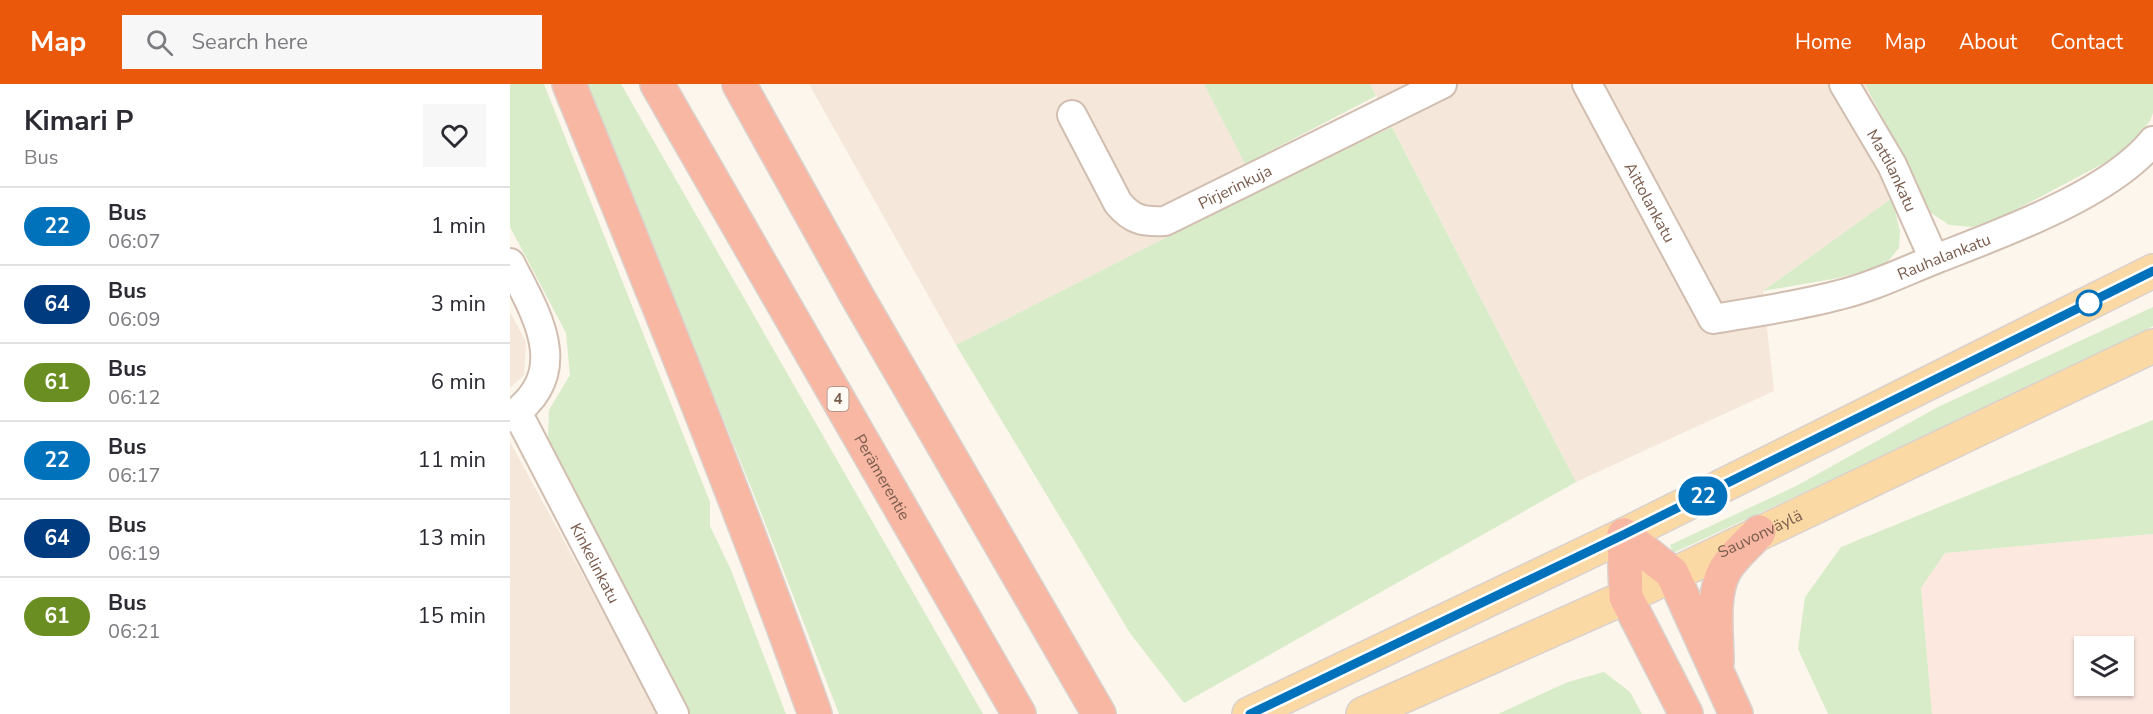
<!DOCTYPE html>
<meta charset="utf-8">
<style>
body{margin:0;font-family:"Nunito Sans",sans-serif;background:#f7f7f7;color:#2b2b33;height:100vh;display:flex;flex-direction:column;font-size:22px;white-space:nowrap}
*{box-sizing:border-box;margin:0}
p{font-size:20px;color:#7c7c81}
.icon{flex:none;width:33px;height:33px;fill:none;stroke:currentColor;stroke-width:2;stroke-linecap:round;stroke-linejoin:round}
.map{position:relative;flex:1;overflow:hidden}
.side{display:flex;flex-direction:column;background:#fff;width:510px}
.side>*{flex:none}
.badge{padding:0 12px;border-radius:20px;font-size:21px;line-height:39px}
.buttons{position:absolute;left:1564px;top:552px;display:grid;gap:12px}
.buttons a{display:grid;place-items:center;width:60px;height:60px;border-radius:0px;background:#fff;box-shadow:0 2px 4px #0004;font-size:30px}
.map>.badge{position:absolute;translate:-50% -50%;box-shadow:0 0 0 3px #fff}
.round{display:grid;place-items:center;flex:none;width:63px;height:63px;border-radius:0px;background:#f7f7f7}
.summary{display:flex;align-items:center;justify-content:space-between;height:102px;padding:0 24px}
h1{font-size:28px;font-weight:700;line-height:45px}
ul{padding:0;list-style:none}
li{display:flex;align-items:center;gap:18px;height:78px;padding:0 24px;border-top:2px solid #e1e1e2}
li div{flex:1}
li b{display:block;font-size:22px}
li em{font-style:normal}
li .badge{min-width:66px;font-weight:700;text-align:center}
header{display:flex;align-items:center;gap:36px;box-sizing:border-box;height:84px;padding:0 30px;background:#ea580c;color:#fff}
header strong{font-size:28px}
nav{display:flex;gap:33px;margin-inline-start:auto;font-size:21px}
.search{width:420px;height:54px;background:#f7f7f7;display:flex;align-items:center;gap:15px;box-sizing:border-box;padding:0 21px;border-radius:0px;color:#7c7c81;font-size:22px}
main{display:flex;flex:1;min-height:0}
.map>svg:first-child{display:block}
.residential{fill:#f5e8da}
.commercial{fill:#fde8e0;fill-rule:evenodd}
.green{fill:#d8ecc9}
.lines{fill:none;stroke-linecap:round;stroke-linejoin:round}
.minor-casing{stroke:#d1beb0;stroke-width:32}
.major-casing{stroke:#dad1cd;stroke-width:36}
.highway-casing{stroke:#dad1cd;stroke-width:36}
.minor{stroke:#fff;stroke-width:28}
.major{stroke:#fbd9a5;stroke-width:33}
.highway{stroke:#f7b7a3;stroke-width:33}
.line-casing{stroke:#fff;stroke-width:14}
.line{stroke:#0072bc;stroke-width:9}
.stop-dot{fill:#fff;stroke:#0072bc;stroke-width:3}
.labels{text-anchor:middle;stroke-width:5;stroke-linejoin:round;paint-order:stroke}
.shield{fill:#fffaf3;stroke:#a28b7f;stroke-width:1.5}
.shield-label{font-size:15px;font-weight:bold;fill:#7a5c4d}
.street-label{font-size:16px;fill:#7a5c4d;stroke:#fffaf3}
</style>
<header>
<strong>Map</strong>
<div class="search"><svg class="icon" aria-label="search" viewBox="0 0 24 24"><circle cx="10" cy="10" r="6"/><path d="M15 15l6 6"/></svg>Search here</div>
<nav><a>Home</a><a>Map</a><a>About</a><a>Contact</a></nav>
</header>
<main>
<section class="side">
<div class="summary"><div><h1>Kimari P</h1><p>Bus</p></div><a class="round"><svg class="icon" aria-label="heart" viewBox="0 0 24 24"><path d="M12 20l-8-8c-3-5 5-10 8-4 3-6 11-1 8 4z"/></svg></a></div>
<ul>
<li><span class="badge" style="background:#0072bc;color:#fff">22</span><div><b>Bus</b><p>06:07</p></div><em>1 min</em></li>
<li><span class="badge" style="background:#003b80;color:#fff">64</span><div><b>Bus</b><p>06:09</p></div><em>3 min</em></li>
<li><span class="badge" style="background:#6b8e23;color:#fff">61</span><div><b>Bus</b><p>06:12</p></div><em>6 min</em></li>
<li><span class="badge" style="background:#0072bc;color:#fff">22</span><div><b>Bus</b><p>06:17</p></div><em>11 min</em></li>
<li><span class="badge" style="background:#003b80;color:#fff">64</span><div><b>Bus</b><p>06:19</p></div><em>13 min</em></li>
<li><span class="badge" style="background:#6b8e23;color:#fff">61</span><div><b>Bus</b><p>06:21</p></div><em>15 min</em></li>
</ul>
</section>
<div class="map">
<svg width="1643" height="630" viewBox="0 0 1643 630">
<rect width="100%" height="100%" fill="#fdf6ec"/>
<path class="residential" d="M299,0H694L749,106L446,261Z
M860,0H1355L1403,99L1253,207L1264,307L1066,398Z
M0,228L16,258L14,291L0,304Z
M0,358L149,630H0Z"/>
<path class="commercial" d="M1643,450V630H1422L1411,504L1435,469ZM1575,562H1614V602H1575Z"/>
<path class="green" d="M0,0H34L200,418V442L221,486L276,630H178L48,387L38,354L39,326L60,291L56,249L0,143Z
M76,0H111L473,630H329L243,408Z
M694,0H860L866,12L735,80Z
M1355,0H1643V29L1640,37L1613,69L1494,132L1462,143L1439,141L1421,129Z
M882,43L1066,398L674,619L620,549L446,261L749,106Z
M1382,114L1390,147L1389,164L1375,181L1328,194L1253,207Z
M1643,223V242L1561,285L1163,469L1160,461L1286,402L1428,323Z
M1643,336V450L1435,469L1411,504L1422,630H1318L1288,565L1295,513L1331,463Z
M1094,588L1120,608L1132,630H988L1058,598Z"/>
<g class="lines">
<defs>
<g id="minor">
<path id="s1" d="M1077,0L1203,235C1245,228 1288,222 1329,211C1363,203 1395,187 1428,174C1492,149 1599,111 1643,57"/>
<path id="s2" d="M1334,0L1382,81L1424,175"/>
<path id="s3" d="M562,31L608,119C622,136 633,138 655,137L932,0"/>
<path d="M0,179C28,233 63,289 0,333"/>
<path id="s4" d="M7,328L164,630"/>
</g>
<g id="major">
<path d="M739,630L1114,451L1643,187"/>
<path id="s5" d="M853,630L1116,513L1643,262"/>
</g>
<g id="highway">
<path d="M59,0C144,209 229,418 305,630"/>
<path id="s6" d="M147,0L509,630"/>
<path d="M229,0L347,212L589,630"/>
<path d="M1114,451L1162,489L1226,630"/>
<path d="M1114,451L1116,513L1176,630"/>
<path d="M1207,578C1207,550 1201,511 1215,486C1223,472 1238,460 1249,448"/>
</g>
</defs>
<use href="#minor" class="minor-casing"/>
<use href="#major" class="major-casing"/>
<use href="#highway" class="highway-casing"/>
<use href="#minor" class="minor"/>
<use href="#major" class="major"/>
<use href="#highway" class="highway"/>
</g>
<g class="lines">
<defs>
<path id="line" d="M740,630L1113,451L1643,187"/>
</defs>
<use href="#line" class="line-casing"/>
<use href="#line" class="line"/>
</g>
<circle class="stop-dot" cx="1579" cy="219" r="12"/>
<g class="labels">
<rect class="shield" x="317.5" y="303" width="21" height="24" rx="4.5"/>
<g class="shield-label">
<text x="328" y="320">4</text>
</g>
<g class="street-label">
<text dy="6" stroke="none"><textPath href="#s2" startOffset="99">Mattilankatu</textPath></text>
<text dy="6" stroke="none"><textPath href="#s3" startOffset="230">Pirjerinkuja</textPath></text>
<text dy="6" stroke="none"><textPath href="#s1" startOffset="134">Aittolankatu</textPath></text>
<text dy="6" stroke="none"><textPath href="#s1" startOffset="507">Rauhalankatu</textPath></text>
<text dy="6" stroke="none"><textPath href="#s6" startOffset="453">Perämerentie</textPath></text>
<text dy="6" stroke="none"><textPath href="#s5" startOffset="436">Sauvonväylä</textPath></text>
<text dy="6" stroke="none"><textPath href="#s4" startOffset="170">Kinkelinkatu</textPath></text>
</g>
</g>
</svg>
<div class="buttons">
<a><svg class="icon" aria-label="layers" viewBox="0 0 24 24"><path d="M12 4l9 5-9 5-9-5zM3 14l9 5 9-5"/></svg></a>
</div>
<b class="badge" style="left:1193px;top:412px;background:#0072bc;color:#fff">22</b>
</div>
</main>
